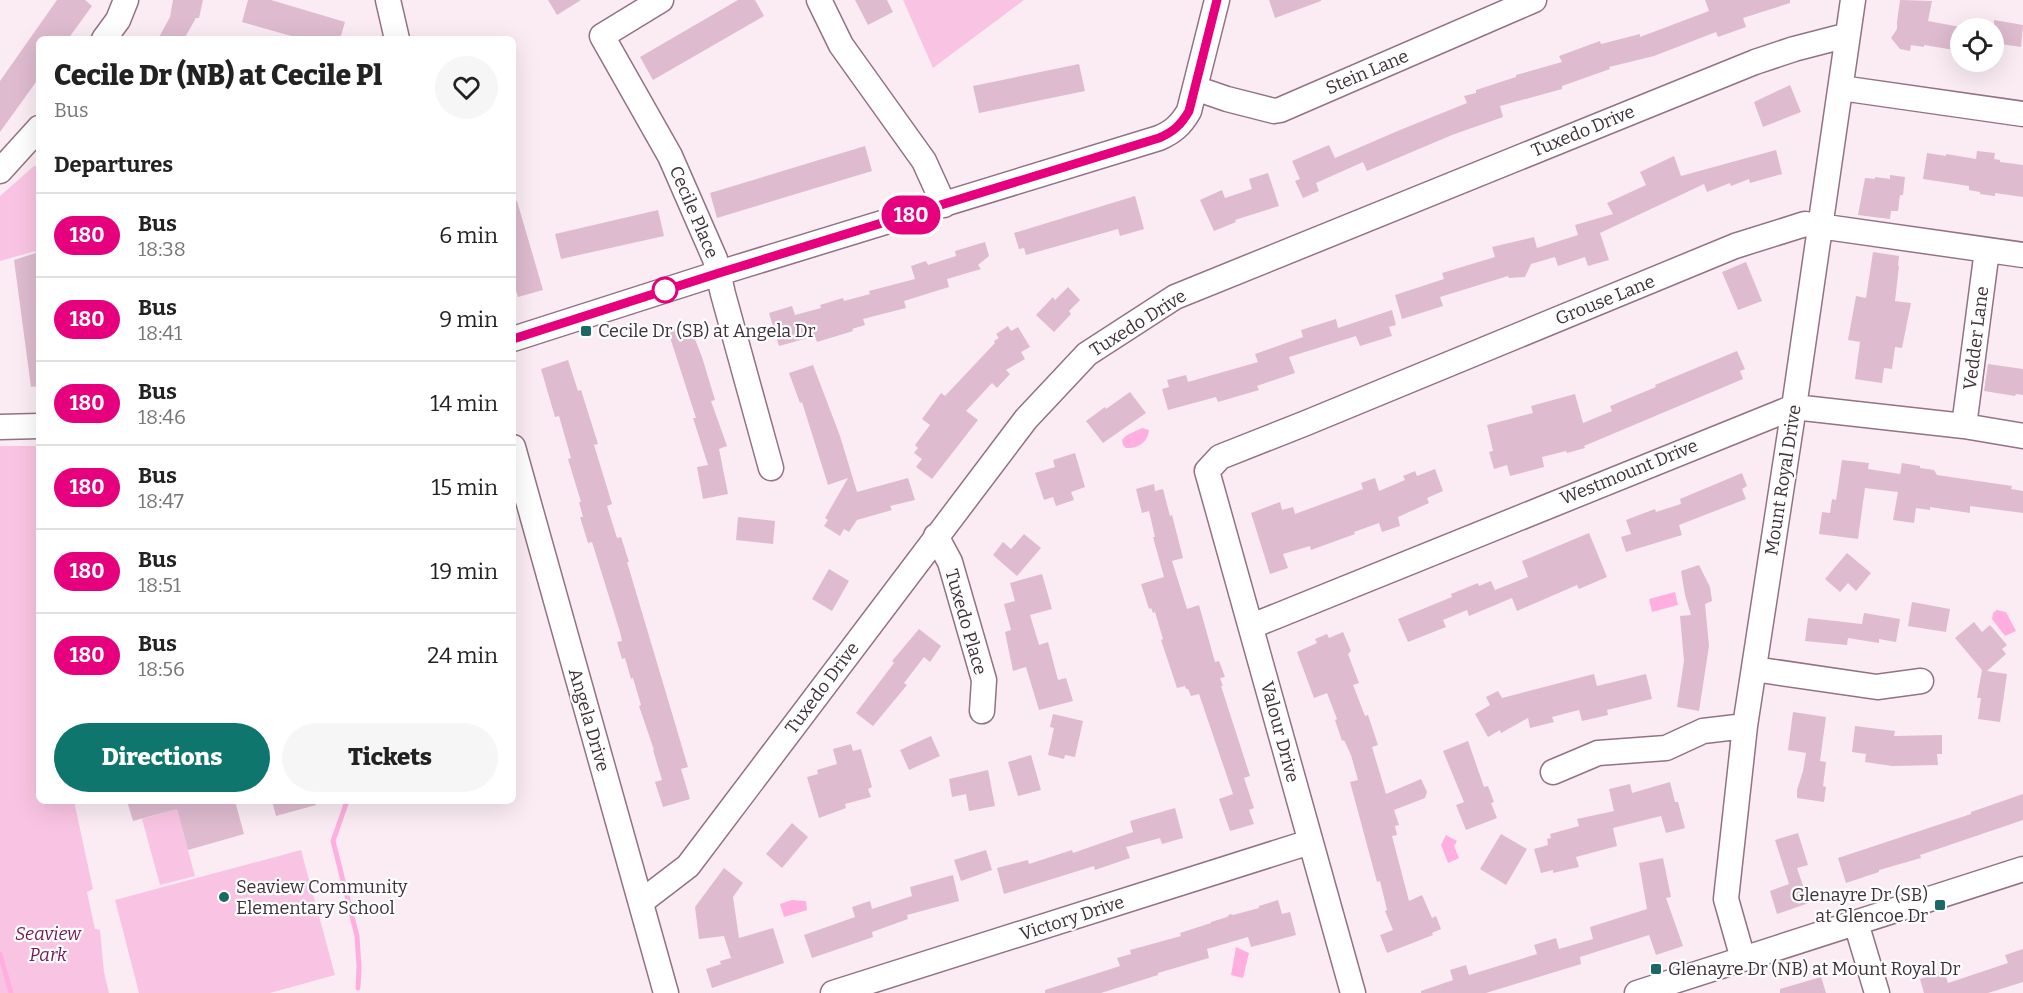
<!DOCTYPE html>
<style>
body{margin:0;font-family:Bitter,serif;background:#f6f6f6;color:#222;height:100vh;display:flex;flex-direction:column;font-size:22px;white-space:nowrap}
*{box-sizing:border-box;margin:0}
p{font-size:20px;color:#767676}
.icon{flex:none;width:33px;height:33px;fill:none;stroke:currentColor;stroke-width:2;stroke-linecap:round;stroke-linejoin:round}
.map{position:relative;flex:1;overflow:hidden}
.sheet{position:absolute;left:36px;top:36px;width:480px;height:768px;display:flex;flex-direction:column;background:#fff;border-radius:9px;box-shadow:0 6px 24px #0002}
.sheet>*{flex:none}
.badge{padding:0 12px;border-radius:20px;font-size:21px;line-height:39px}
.fabs{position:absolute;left:1950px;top:18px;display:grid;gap:12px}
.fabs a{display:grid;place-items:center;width:54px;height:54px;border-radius:50%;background:#fff;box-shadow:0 6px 24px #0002;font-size:30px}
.map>.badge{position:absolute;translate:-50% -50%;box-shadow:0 0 0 3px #fff}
h2{padding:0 18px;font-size:22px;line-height:54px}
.round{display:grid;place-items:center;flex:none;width:63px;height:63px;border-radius:32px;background:#f6f6f6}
.summary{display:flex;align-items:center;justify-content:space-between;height:102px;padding:0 18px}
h1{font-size:28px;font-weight:800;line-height:45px}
.button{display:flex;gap:12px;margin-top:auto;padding:12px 18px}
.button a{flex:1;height:69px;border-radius:36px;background:#0f766e;color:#fff;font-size:24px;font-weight:800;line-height:69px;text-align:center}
.button a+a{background:#f6f6f6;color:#222}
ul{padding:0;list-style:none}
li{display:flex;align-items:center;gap:18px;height:84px;padding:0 18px;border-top:2px solid #e0e0e0}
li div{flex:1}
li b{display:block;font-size:22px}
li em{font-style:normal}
li .badge{min-width:66px;font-weight:700;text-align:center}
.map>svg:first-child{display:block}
.green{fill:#f9c4e3}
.water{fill:#feafdf}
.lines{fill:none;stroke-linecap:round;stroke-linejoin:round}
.stream{stroke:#feafdf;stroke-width:5}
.building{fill:#debbcf}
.minor-casing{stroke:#927284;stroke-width:27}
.minor{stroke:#fff;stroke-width:24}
.line-casing{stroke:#fff;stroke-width:14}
.line{stroke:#e6007e;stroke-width:9}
.stop-dot{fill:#fff;stroke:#e6007e;stroke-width:3}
.poi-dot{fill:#1b6866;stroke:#fefefe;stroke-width:2}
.labels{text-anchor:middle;stroke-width:4.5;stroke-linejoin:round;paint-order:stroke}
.street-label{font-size:18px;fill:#3f3139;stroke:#fefefe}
.poi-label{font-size:18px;fill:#3f3139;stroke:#fefefe;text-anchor:start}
.park-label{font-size:18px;font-style:italic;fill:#711856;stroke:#fefefe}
</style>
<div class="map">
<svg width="2023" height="993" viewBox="0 0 2023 993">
<rect width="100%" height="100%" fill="#fbecf4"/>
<path class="green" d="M903,0H1024L933,68Z
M34,166L39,167V250L0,261V196Z
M0,446H39V801H74L93,889L87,892L95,929L100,930L104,972L109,993H0Z
M177,809L195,876L160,885L142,819Z
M301,850L335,975L270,993H139L115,900Z"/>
<path class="water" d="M1142,428L1149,430C1148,442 1138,449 1126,448L1123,445L1122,440C1127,433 1135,432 1142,428Z
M1675,592L1678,605L1652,612L1649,599Z
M1997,610L2006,612L2016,631L2005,636L1992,619L1993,613Z
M1446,835L1457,841L1454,846L1459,858L1448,863L1441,845Z
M792,900L806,901L807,910L784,917L780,904Z
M1236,947L1249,953L1243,978L1231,975Z"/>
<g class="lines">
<path class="stream" d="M347,801L333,841L357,936L359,967L358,988
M0,954L11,993"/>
</g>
<path class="building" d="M57,0H85L92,6L68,39H39V78L0,132V81Z
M173,0H203L199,18H196L184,39H158L170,17Z
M248,0H271L345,22L340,39H302L242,22Z
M548,0H581L557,15Z
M738,0H755L764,16L653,80L640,57Z
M855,0H887L893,12L868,25Z
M1269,0H1321V1L1275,18Z
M1705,0H1790V3L1743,18L1746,27L1718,37L1716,32L1654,56L1609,67L1610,69L1562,86V89L1500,106L1503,117L1452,135L1367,171L1363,162L1316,183L1319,191L1303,198L1295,181L1300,179L1292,161L1329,145L1335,158L1400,130L1467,103L1464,96L1476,93V90L1516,77V75L1562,62L1559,56L1600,41L1601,44L1640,34V37L1709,11Z
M1900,0L1932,1L1928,21L1960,27V51L1924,45V47L1911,45L1910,51L1900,49L1891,38L1897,29V22Z
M1994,20L2023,25L2021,47L1994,43Z
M1079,64L1085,91L979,113L973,86Z
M1790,85L1801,112L1763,127L1754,102Z
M865,146L872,171L717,218L710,193Z
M1776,150L1782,174L1750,183L1749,179L1731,186L1730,183L1707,192L1704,184L1600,233L1609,260L1588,266L1585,257L1558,266L1555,257L1531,264L1525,277L1509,278L1508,276L1440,297L1443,306L1402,319L1395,295L1444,279L1442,273L1495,257L1492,247L1534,237L1537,248L1578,235L1575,225L1613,214L1607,203L1646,185L1640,172L1674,156L1681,176Z
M1977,151L1995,153L1994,159L2000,160V162L2023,165V197L1995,193V196L1980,194V192L1969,190V186L1923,179L1927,153L1946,156V154L1976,159Z
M1268,173L1279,206L1235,220L1236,222L1214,231L1200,200L1222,190L1225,198L1252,189L1249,179Z
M1890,175L1905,177L1903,195H1900L1898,211H1891L1890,219L1858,215L1865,178L1875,179V177L1890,179Z
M1135,196L1144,229L1120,236L1118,229L1026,255L1024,248L1019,249L1014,233Z
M513,201H517L543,290L518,297L513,280Z
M658,210L664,236L561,259L555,234Z
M985,242L989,256L978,265L981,269L947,279L949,287L904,301L906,308L863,319L865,325L852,329L853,331L817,342L815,336L779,346L769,313L792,306L795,315L821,308L820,305L843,298L844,301L870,294L869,291L915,279L911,266L926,261L928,265L956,256L955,251Z
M39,252V386L31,387L14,260Z
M1873,252L1899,256L1898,266H1899L1895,301L1911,303L1902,348L1895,347L1892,369L1884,368L1882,383L1855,379L1860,342L1848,340L1856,296L1866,298Z
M1746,262L1762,301L1738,310L1722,272Z
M1068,287L1080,300L1069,311L1071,314L1054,332L1036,315L1053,297L1055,300Z
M1392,310L1396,325L1389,327L1392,336L1360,346L1356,336L1289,357L1295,373L1257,386L1259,390L1218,402L1216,397L1168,410L1162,389L1169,387L1167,380L1186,375L1188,382L1258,362L1255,354L1303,337L1301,330L1336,319L1338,328Z
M689,324L702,357L715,400L711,401L727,446L719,449L728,494L703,499L697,467L708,465L693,418H696L668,331Z
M1008,326L1011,331L1018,327L1030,347L1021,352L1025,359L1006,370L1010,374L997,388L992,383L966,411L978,420L932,479L916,467L922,459L914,453L918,448L915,445L930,425L922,419L941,393L945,396L995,343L994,341L999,338L996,334Z
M1737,351L1745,369L1740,371L1743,379L1584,446L1585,448L1567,453L1566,451L1542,457L1544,467L1510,476L1507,465L1494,469L1489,452L1493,451L1487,425L1533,413L1531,406L1575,394L1583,423L1612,411L1610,406L1656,387L1655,385Z
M568,360L578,391L581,390L598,444L594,445L612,504L607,506L617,538L621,537L629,562H627L688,767L681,769L690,799L663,807L655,782L662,780L653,750H654L639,706L641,705L633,678L631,679L625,658L622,659L617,642L622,641L620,632L592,542L588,543L580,517H583L579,502H581L568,459L571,458L559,416L555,417L541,369Z
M1988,364L2023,369V395L2016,394L2015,396L1984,391Z
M813,365L840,436L857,492L908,478L915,500L890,506L892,510L857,520L849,532L844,529L840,536L824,526L828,520L825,518L848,478L828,485L802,402L800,403L789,373Z
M1130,392L1146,413L1103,443L1086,421L1105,407L1106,409Z
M1075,453L1085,487L1071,492L1074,500L1056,506L1053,497L1044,500L1035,473L1055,467L1053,460Z
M1842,460L1869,463L1868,469L1900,474L1902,463L1920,466V468L1934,470L1937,475L2012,486L2011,489L2023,491V513L1970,506V513L1930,507V510L1916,508L1914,523L1893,520L1898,492L1865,488L1858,539L1819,534L1822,512L1830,513L1832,499L1836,500Z
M1435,469L1443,491L1427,498L1429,503L1398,517L1400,526L1382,532L1379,523L1354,532L1355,534L1311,550L1310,546L1283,554L1288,568L1270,574L1251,513L1280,502L1282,510L1293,507L1295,514L1363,489L1361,483L1375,478L1379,491L1405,480L1403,476L1415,471L1417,476Z
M1742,473L1747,486L1742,489L1746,499L1679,525L1682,535L1626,552L1621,537L1631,534L1626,520L1655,509L1656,512L1681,504L1680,499Z
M1154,484L1155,491L1163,489L1170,516L1172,515L1183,558L1172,561L1187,609L1199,605L1215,662L1219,661L1225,677L1220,678L1223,686H1221L1250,776L1244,778L1254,808L1249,810L1254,824L1230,831L1219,799L1233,794L1199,694L1191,696L1188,689H1186L1185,686L1177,688L1161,640L1163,639L1155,612L1153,613L1151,608L1149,609L1141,584L1164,577L1153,537H1155L1149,511L1142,513L1136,489Z
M738,517L775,521L773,544L736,540Z
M1589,533L1607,577L1579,589L1577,585L1517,611L1512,598L1469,616L1467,610L1443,620L1446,627L1408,642L1398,619L1452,597L1451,594L1478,583L1479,586L1491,581L1495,590L1528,577L1522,561Z
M1024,534L1041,548L1017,576L993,555L1003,542L1011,549Z
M1847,553L1871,573L1856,591L1848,583L1840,592L1825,579Z
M1699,565L1710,587L1712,601L1705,604L1709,646L1699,711L1677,707L1684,661L1680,616L1691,615L1685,595L1681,571Z
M829,569L849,581L832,611L812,599Z
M1042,574L1052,609L1030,615L1039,645L1048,642L1058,680L1066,678L1073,701L1039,710L1026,667L1013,671L1005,632L1011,630L1004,604L1015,601L1010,583Z
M1912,602L1950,609L1946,632L1908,626Z
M1864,613L1900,619L1896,642L1879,639V643L1848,638L1847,645L1805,641L1808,618L1862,624Z
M1974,622L1982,632L1990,625L2007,645L2002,649L2006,654L1987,671L2007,674L2000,722L1978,719L1981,698H1977L1982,670L1955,638Z
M919,629L941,646L930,662L924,657L904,683L907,685L873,726L856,713L894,663L892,661Z
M1343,632L1351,651L1348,654L1359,683L1353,685L1365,716L1368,715L1378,745L1372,747L1386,794L1421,779L1427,792L1425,798L1394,810L1399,825L1395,826L1397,835L1392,836L1409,901L1422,895L1432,918L1436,916L1441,929L1432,933L1433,935L1387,953L1380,935L1393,930L1385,911L1387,910L1380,881L1377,882L1350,782L1358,780L1351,755L1344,740L1342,741L1335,720L1337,719L1327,693L1314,698L1297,652L1317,643L1315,639L1327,634L1329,638Z
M1594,674L1597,686L1646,674L1652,699L1607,710L1608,715L1582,721L1579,710L1552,717L1554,722L1530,728L1528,718L1501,733L1500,730L1488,737L1475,714L1490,705L1486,697L1498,691L1502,698Z
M1793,712L1826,717L1820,761L1826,762L1823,786L1826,787L1824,802L1797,798V790L1803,771L1806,753L1788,750Z
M1053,714L1083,721L1075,757L1065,755L1064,759L1048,755L1054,728L1050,727Z
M1855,726L1895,731L1894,736L1942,735V754H1937L1938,765L1892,766L1865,762L1866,754L1852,752Z
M931,736L940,756L909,770L900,750Z
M1468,741L1484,787L1488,786L1494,802L1491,803L1497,818L1466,830L1456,805L1464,802L1443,751Z
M851,744L853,751L861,749L872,787L868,789L871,797L845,804L846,808L819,818L807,777L818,774L817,770L837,764L833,749Z
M1031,755L1041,790L1018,796L1008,762Z
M988,770L995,806L969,811L966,794L952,797L949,779Z
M1670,782L1675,802H1678L1685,828L1666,833L1661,816L1613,828L1617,846L1576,857L1579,867L1553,873V870L1541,873L1534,849L1548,845L1547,839L1551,838L1550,834L1579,826L1577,819L1614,811L1609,789L1630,784L1632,793Z
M2023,794V820L1920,855L1921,858L1879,870V872L1846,883L1838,858L1971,814V812Z
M127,801H235L244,834L188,850L177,809L133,821Z
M272,801H316V805L276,816Z
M1175,808L1183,838L1162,844L1160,838L1126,847L1130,858L1095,870L1094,866L1004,894L997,868L1028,860L1029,864L1072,850L1073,853L1133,832L1130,821Z
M792,823L808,837L782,868L766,854Z
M1798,833L1808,865L1797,868L1809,903L1777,914L1770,891L1789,884L1775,840Z
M1501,834L1527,849L1506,885L1480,869Z
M986,850L992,870L961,881L954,860Z
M1663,858L1671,897L1666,898L1683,946L1656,955L1649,935L1580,957L1581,964L1486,993H1421V991L1453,980L1450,970L1466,965L1469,975L1537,954L1534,945L1556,938L1559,949L1593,939L1590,927L1647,909L1639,863Z
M724,868L743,883L733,897L739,938L773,928L784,963L712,988L706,969L721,964L720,961L731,958L724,936L699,939L695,907Z
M953,875L959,901L907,915L908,919L872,932L873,937L812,958L804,935L855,917L852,907L870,901L872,909L912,896L910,887Z
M1278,900L1282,914L1290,912L1296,935L1251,947L1248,937L1207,949L1209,958L1158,973V975L1101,993H1045V990L1120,966L1117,958L1131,954L1130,950L1181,936L1180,933L1211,923V922L1227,917L1230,914L1233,915L1259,908V906Z
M2023,949V982L1988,993H1924L1920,979L1944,971L1948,983L2008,963L2005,955Z
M1821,977L1826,993H1780V989Z"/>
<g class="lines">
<defs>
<path id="minor" d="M388,0L397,39
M661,0L602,36L670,156L715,259L723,294L771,468
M819,0L841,45L924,161L944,205
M104,39L118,20L126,0
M1195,88L1227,99L1274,111L1280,110L1534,0
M1841,88L2023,114
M0,171L39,128
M513,339L719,273L1159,138C1173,132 1181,125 1189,111L1217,0
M1964,426L1987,250
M0,427L39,426
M513,447L666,993
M936,536L950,562L984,680L982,711
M1252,626L1794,407L1964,426L2023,436
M1754,669L1877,687L1921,681
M1553,772L1598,753L1666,748L1703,731L1745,726
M641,902L688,866L1026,419L1087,354L1175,297L1755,62L1794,49L1848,35
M1856,923L1877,993
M1743,959L1726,899L1745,726L1794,407L1853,0
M833,993L1310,842
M1353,993L1207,471L1220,457L1306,423L1735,246L1805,224L2023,255
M1637,993L2023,869"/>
</defs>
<use href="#minor" class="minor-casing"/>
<use href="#minor" class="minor"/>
</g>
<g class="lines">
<defs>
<path id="line" d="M513,339L719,273L1159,138C1173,132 1181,125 1189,111L1217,0"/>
</defs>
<use href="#line" class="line-casing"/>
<use href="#line" class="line"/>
</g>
<circle class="stop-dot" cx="665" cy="290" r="12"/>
<g class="poi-dot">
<rect x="580" y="325" width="12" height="12" rx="3"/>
<circle cx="224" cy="897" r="6"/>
<rect x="1934" y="899" width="12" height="12" rx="3"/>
<rect x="1650" y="963" width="12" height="12" rx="3"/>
</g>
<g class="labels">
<g class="street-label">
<text transform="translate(1367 72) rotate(-23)" y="6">Stein Lane</text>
<text transform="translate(1583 131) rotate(-22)" y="6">Tuxedo Drive</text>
<text transform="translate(694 212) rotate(67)" y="6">Cecile Place</text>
<text transform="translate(1605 300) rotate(-22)" y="6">Grouse Lane</text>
<text transform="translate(1138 323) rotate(-32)" y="6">Tuxedo Drive</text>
<text transform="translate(1976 338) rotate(-83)" y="6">Vedder Lane</text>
<text transform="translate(1629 472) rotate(-22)" y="6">Westmount Drive</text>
<text transform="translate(1783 480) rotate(-81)" y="6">Mount Royal Drive</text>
<text transform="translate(966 622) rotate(74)" y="6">Tuxedo Place</text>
<text transform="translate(822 688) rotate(-53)" y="6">Tuxedo Drive</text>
<text transform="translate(589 720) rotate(74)" y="6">Angela Drive</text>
<text transform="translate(1280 732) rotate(75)" y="6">Valour Drive</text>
<text transform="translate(1072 918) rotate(-18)" y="6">Victory Drive</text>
</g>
<g class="poi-label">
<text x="598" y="337">Cecile Dr (SB) at Angela Dr</text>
<text x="236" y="893">Seaview Community<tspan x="236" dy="21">Elementary School</tspan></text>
<text x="1928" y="901" text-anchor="end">Glenayre Dr (SB)<tspan x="1928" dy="21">at Glencoe Dr</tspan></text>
<text x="1668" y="975">Glenayre Dr (NB) at Mount Royal Dr</text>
</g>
<g class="park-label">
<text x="48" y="940">Seaview<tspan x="48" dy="21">Park</tspan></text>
</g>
</g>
</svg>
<div class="fabs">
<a><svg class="icon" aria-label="locate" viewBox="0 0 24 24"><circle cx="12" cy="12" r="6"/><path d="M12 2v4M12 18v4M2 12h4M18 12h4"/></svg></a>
</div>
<b class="badge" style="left:911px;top:215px;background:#e6007e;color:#fff">180</b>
<section class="sheet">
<div class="summary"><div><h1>Cecile Dr (NB) at Cecile Pl</h1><p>Bus</p></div><a class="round"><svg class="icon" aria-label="heart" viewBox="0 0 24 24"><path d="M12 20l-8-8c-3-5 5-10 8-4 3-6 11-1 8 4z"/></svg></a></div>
<h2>Departures</h2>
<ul>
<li><span class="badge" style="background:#e6007e;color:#fff">180</span><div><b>Bus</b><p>18:38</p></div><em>6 min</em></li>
<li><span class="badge" style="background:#e6007e;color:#fff">180</span><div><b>Bus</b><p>18:41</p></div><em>9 min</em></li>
<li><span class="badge" style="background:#e6007e;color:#fff">180</span><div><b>Bus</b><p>18:46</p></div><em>14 min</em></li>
<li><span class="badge" style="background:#e6007e;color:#fff">180</span><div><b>Bus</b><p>18:47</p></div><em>15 min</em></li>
<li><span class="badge" style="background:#e6007e;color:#fff">180</span><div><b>Bus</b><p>18:51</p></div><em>19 min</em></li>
<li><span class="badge" style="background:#e6007e;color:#fff">180</span><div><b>Bus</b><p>18:56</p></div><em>24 min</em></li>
</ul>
<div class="button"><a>Directions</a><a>Tickets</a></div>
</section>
</div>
